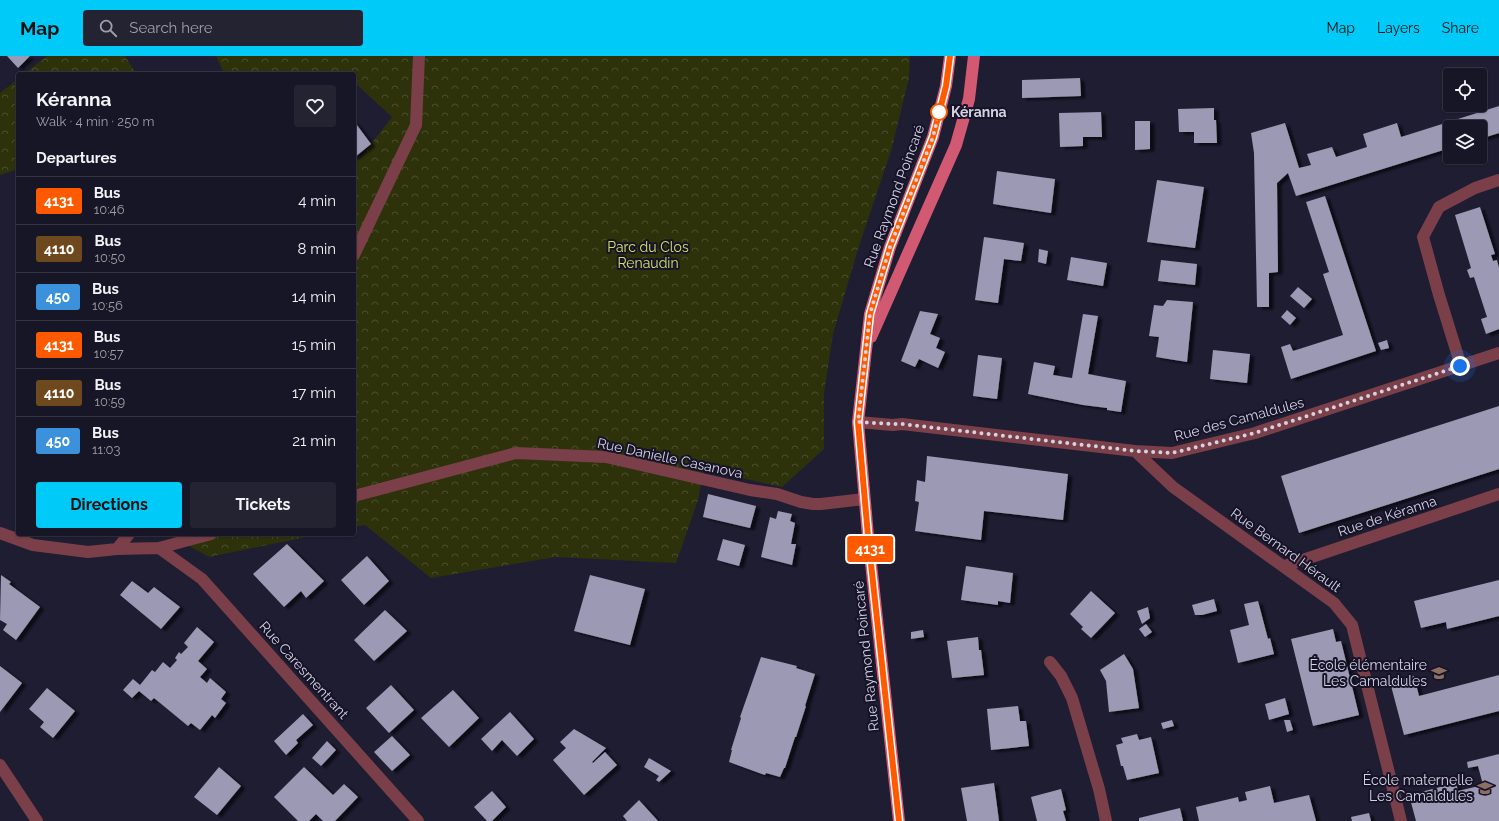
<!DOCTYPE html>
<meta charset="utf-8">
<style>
body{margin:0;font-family:Raleway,sans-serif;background:#242332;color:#f1f3f6;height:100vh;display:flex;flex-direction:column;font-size:15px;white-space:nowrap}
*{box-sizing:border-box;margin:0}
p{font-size:13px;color:#9e9fa7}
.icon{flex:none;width:22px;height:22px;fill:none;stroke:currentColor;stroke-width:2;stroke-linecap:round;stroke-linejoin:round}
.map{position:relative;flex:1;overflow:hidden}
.panel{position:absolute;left:16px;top:16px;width:340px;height:464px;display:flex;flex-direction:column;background:#171626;border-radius:4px;box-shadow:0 1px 3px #0004,0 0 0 1px #363543}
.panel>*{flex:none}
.badge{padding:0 8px;border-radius:3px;font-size:14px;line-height:26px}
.tools{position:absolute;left:1443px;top:12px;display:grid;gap:8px}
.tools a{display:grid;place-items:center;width:44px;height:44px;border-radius:4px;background:#171626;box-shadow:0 1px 3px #0004,0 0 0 1px #363543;font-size:20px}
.you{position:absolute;width:20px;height:20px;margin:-10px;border:3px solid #fff;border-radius:50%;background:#1a73e8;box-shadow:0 0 0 6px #1a73e833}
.map>.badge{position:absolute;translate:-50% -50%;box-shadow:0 0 0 2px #fff}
h2{padding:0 20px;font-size:15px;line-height:36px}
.round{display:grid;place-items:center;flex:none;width:42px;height:42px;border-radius:4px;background:#242332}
.overview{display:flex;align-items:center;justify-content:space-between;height:68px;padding:0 20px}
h1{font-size:19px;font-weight:700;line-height:30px}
.action{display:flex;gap:8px;margin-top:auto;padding:8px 20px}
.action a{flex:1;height:46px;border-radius:4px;background:#00cbf8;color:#111;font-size:16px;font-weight:700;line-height:46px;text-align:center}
.action a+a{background:#242332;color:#f1f3f6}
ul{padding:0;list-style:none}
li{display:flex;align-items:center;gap:12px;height:48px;padding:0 20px;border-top:1px solid #363543}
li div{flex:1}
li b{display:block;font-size:15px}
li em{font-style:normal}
li .badge{min-width:44px;font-weight:700;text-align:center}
header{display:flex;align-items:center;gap:24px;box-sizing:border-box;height:56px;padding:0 20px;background:#00cbf8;color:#111}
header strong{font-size:19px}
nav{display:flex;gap:22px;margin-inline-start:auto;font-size:14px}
.search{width:280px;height:36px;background:#242332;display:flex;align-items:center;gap:10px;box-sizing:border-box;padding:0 14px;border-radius:4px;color:#9e9fa7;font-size:15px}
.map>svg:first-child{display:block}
.forest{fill:url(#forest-crowns)}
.building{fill:#9b99b4;filter:url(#shadow)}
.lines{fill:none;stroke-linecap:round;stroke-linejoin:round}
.minor{stroke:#7a3f49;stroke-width:12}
.major{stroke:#d25972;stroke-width:12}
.line-casing{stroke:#fff;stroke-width:9}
.line{stroke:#ff5a00;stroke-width:6}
.walk{stroke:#d4d3e2;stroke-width:4;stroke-dasharray:0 7.2}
.stop-dot{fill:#fff;stroke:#ff5a00;stroke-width:2}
.labels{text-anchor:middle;stroke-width:4;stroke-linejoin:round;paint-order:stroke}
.stop-label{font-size:14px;font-weight:bold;fill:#d4d3e2;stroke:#161328;text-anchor:start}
.street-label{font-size:14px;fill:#d4d3e2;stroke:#161328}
.park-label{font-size:14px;fill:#d1e366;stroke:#161328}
.poi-label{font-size:14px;fill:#d4d3e2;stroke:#161328;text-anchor:end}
</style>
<header>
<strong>Map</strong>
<div class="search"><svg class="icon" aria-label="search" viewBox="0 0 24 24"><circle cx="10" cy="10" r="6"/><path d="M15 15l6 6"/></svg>Search here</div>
<nav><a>Map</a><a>Layers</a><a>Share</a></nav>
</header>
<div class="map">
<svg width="1499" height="765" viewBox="0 0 1499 765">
<defs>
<pattern id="forest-crowns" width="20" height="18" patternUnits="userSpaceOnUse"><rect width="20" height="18" fill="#2d320a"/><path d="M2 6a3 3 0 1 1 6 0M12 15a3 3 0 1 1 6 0" fill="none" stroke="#4b4f2d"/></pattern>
<filter id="shadow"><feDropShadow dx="4.5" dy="2.5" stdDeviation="1" flood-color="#0009"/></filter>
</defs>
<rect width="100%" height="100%" fill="#1f1d32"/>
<path class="forest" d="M47,0H125L136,18H24Z
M216,0H910L909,22L891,95L858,193L833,278L824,337V393L782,431L704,414L698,444L676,507L556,501L431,522L365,469L354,471V104L358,105L392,61L354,26V18H273L223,15Z
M18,23V113L0,119V37Z
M167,478H321L209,501Z"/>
<path class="building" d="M7,0H30L18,12Z
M1080,22L1081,40L1022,42V24Z
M1499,50V77L1480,83V71H1450V92L1296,140L1288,117L1277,127L1278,216L1269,217V251H1257L1254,97L1251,77L1285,67L1299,112L1311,109L1307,98L1332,91L1336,101L1367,91L1363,78L1397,67L1401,81Z
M1214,52V64H1216L1217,87H1194V76H1179L1178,53Z
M1101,56L1102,81H1083V90L1060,91L1059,57Z
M354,65L371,88L355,101L354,100Z
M1135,65H1150V93L1135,94Z
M997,115L1055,123L1051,157L993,148Z
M1157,124L1204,131L1195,192L1147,186Z
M1325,140L1376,295L1291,323L1281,291L1290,288L1293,295L1343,279L1323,218L1329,216L1306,146Z
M1480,151L1495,198L1491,199L1493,205L1497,204L1499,212V273L1486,278L1481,263L1487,261L1474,221L1470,222L1467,214L1471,212L1455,159Z
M984,181L1024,187L1021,205L1004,203L998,247L975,244Z
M1039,193L1048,195L1046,208L1038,206Z
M1071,201L1107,207L1103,230L1067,224Z
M1161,204L1197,208L1195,229L1158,225Z
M1298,231L1312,243L1304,252L1290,240Z
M1167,244L1193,246L1187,306L1156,301L1159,281L1149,280L1154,249L1163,250Z
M1287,254L1296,262L1290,269L1281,261Z
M920,255L938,258L930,278L940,282L936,292L945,296L938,312L919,303L915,311L901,305Z
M1083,258L1098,260L1088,318L1126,325L1121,356L1107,354V352L1083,349L1028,338L1034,306L1055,310L1053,319L1072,322Z
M1387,284L1389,292L1381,294L1378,287Z
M1213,294L1250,298L1247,327L1210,323Z
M978,299L1002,302L997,343L973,340Z
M1499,350V413L1299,477L1281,420Z
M927,400L1068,418L1063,464L984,455L981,484L915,475L919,446L915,445L917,424L925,426Z
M708,438L756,450L750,472L703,461Z
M778,455L792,458L790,465L795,467L791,488H796L792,509L761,501L770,461L776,463Z
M723,483L745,489L739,510L717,504Z
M287,488L324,525L306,542L301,535L284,551L253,518Z
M367,500L389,525L364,549L341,524Z
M966,510L1013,517L1010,547L998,545V549L961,544Z
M1,519L11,526L9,528L40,551L16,584L3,574L7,568L0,564Z
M590,519L645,533L630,589L574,575Z
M1499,524V560L1447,573L1446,566L1421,572L1414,545Z
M132,525L148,537L154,531L180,551L161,573L120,539Z
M1091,535L1115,557L1091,582L1081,573L1083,571L1070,558Z
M1214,543L1217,555L1202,559H1195L1192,549Z
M1258,545L1268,583L1270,582L1274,598L1238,607L1230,574L1249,569L1244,548Z
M1148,551L1150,562L1142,568L1137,555Z
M385,554L407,575L374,605L354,584Z
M1146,568L1152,576L1145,581L1139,573Z
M197,571L214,586L198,605L207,613L200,621L207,627L210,622L226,636L221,643L226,647L215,662L212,659L200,674L191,667L188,670L154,642L151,645L139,635L132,642L123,634L133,623L140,629L152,614L155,616L163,606L170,612L177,604L175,602L179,596L181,598L188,591L184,587Z
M1333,573L1336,586L1341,585L1359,659L1313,670L1291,583Z
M923,574L924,581L911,583V576Z
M978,581L979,594H981L984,619L952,622L947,585Z
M1124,598L1133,613L1139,652L1109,656L1106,625L1100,614Z
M761,601L797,610L796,612L815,618L805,650H806L796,681H795L785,712H784L780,721L766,717L765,719L729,706L732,694H731L741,662L740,661Z
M0,610L22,627L0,656Z
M1499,619V655L1404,679L1390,626L1414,620L1419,640Z
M391,629L414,654L389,677L366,652Z
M47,632L75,655L53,682L40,671L44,666L29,653Z
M453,634L479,662L449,691L421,662Z
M1285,642L1289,658L1269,664L1265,648Z
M1018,650L1020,665H1026L1029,690L991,694L987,653Z
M510,656L534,683L517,700L502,684L492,695L481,683Z
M303,658L313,669L296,684L298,687L286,699L274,685Z
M1172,664L1174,670L1163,673L1161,667Z
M1284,664H1290L1293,674L1287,676Z
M574,673L606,692L592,706L593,707L605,696L617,709L584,739L553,704L566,692L560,686Z
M1137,678L1139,684L1151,681L1159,717L1127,724L1123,710H1121L1116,689L1123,687L1121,682Z
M392,680L410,699L392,715L374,696Z
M327,685L336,694L321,710L312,702Z
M1499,698V765H1416L1409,739L1456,727L1458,735L1483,729L1478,710L1468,712L1467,706Z
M649,702L671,715L659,726L656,724L659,720L644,711Z
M219,711L241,730L217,759L194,741Z
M304,711L333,739L344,728L358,741L335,765H323L316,758L309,765H298L274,741Z
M994,727L999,765H967L961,732Z
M1270,730L1274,747L1309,739L1316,765H1199L1196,751L1238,741L1239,746L1247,744L1245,736Z
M1061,733L1066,754L1063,755L1066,765H1037L1031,741Z
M492,735L506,751L492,765H487L474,751Z
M639,744L658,765H627L623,760Z
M1180,752L1183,765H1139V762Z
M1369,757L1371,765H1352L1351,761Z"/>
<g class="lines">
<path class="minor" d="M354,199L416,69L419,0
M1461,310L1439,239L1423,181L1439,151L1475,132L1499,124
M858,366L893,369L902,368L1135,395L1172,397L1255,377L1499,297
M1135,395L1173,431L1334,547L1352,569L1401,765
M354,440L516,397L606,401L750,434L777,438L801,446L813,448H821L864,443
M0,477L33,489L88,496L117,493L159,492L211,478
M159,492L202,523L418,765
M117,493L129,478
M1285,510L1499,438
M1050,606L1061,620L1072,642L1099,733L1106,765
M0,709L37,765"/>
<path class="major" d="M871,281L956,89L969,43L974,0
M899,765L868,480L858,366L870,258L890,191L933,81L946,30L950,0"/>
</g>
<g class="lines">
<defs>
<path id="line" d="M899,765L868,480L858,366L870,258L890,191L933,81L946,30L950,0"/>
</defs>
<use href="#line" class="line-casing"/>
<use href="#line" class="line"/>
<path class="walk" d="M939,56L933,81L890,191L870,258L858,366L893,368H902L1136,395L1172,397L1255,377L1460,310"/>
</g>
<defs>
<symbol id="school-bare" viewBox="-9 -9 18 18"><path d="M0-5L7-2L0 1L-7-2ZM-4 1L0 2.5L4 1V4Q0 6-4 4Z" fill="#8d6e63" stroke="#161328" stroke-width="2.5" paint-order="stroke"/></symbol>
</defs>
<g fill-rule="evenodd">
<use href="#school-bare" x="1428" y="606" width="22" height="22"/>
<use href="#school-bare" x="1474" y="721" width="22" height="22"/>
</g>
<circle class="stop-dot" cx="939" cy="56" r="8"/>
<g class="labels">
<g class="stop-label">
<text x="951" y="61">Kéranna</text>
</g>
<g class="street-label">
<text transform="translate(894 140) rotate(-70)" y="5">Rue Raymond Poincaré</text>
<text transform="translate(1239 363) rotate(-15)" y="5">Rue des Camaldules</text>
<text transform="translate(670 402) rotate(12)" y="5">Rue Danielle Casanova</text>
<text transform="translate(1387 460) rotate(-18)" y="5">Rue de Kéranna</text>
<text transform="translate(1286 494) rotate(36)" y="5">Rue Bernard Hérault</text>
<text transform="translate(866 600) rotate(-96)" y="5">Rue Raymond Poincaré</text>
<text transform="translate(304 614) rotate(48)" y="5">Rue Caresmentrant</text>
</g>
<g class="park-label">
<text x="648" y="196">Parc du Clos<tspan x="648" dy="16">Renaudin</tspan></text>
</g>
<g class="poi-label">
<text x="1427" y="614">École élémentaire<tspan x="1427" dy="16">Les Camaldules</tspan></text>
<text x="1473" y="729">École maternelle<tspan x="1473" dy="16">Les Camaldules</tspan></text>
</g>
</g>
</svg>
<div class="tools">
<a><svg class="icon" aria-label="locate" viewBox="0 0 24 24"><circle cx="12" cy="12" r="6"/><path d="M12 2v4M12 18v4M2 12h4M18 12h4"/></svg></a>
<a><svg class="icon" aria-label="layers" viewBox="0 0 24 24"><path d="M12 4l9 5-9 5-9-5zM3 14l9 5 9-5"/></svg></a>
</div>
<div class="you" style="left:1460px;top:310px"></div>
<b class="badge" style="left:870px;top:493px;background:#ff5a00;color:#fff">4131</b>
<section class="panel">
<div class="overview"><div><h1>Kéranna</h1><p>Walk · 4 min · 250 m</p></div><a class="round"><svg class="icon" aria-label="heart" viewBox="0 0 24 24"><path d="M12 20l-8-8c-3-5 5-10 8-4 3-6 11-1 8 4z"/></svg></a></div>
<h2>Departures</h2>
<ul>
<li><span class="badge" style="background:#ff5a00;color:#fff">4131</span><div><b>Bus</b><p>10:46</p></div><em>4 min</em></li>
<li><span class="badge" style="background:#6e491e;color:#fff">4110</span><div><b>Bus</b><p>10:50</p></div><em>8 min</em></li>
<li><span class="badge" style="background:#3c91dc;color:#fff">450</span><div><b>Bus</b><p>10:56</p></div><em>14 min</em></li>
<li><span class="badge" style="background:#ff5a00;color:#fff">4131</span><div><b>Bus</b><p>10:57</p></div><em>15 min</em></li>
<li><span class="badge" style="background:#6e491e;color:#fff">4110</span><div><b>Bus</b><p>10:59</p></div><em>17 min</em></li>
<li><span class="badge" style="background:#3c91dc;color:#fff">450</span><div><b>Bus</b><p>11:03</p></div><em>21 min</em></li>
</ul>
<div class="action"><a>Directions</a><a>Tickets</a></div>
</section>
</div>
